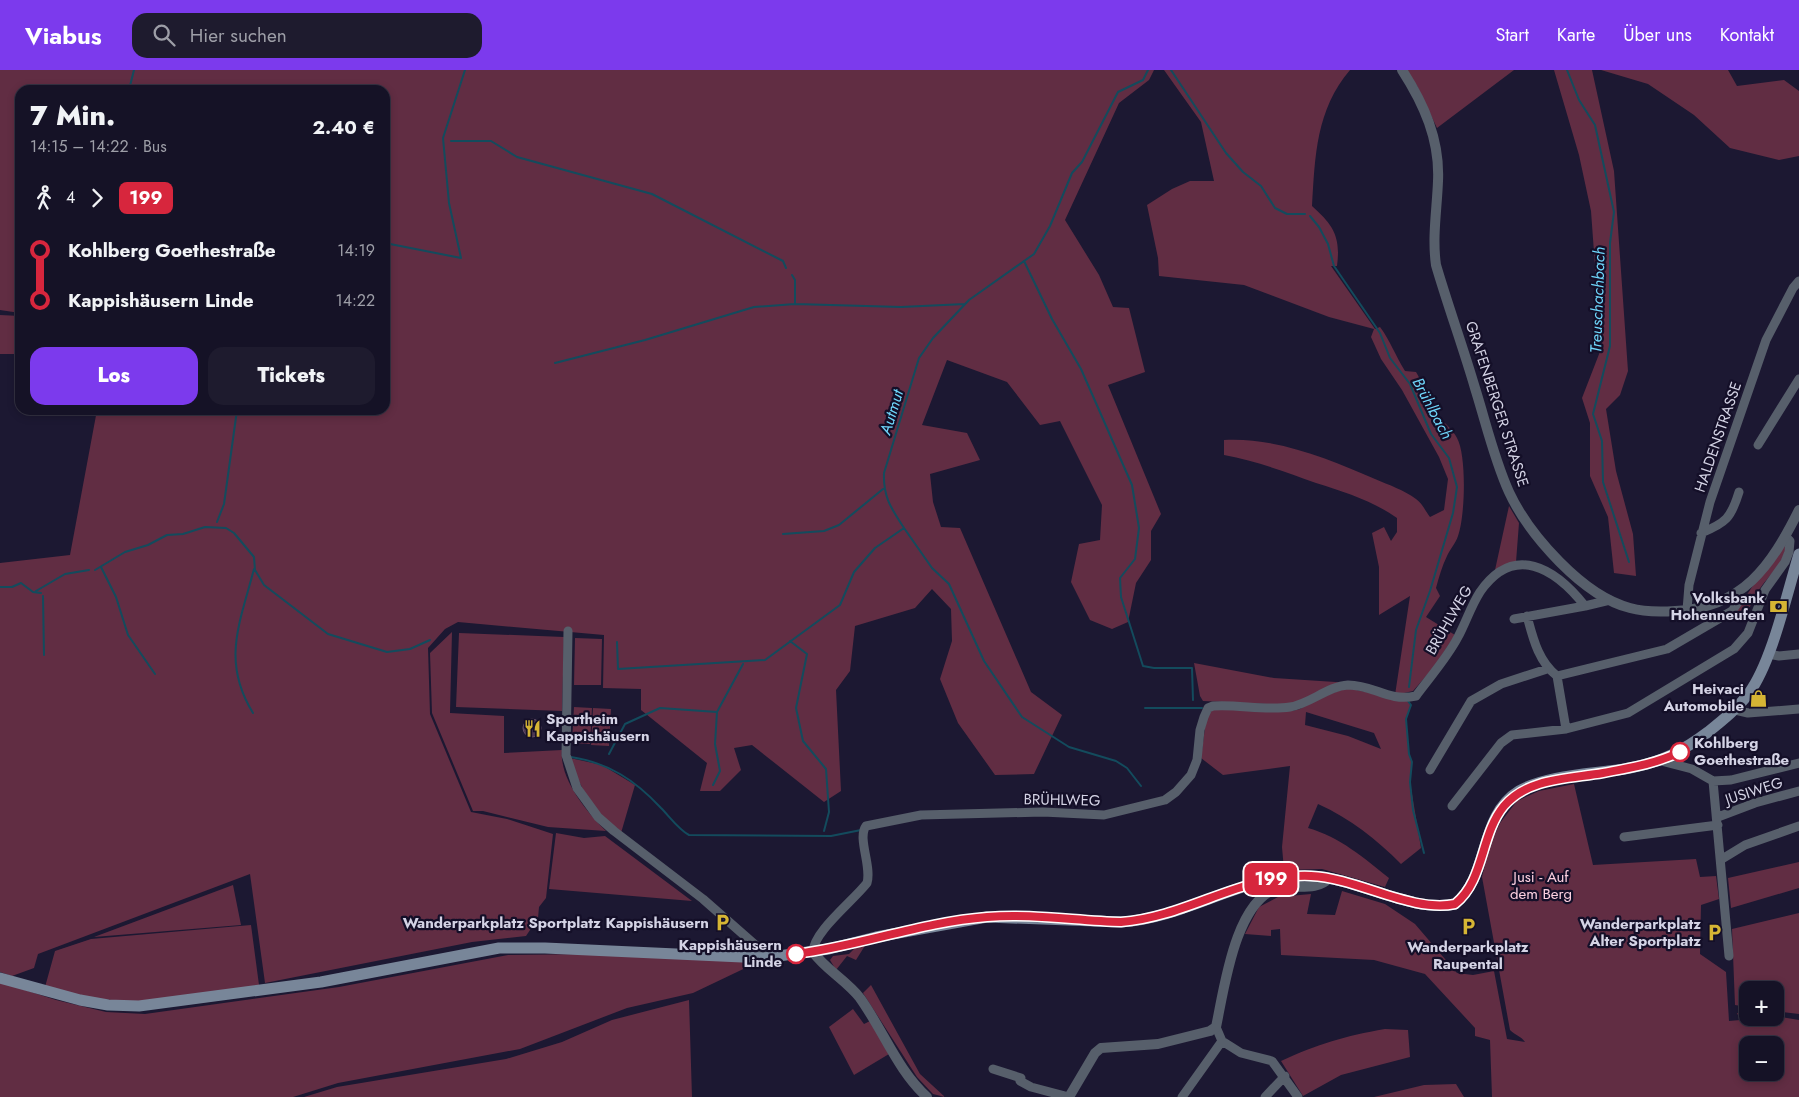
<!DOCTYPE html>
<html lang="de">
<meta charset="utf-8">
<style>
body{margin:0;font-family:Jost,sans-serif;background:#1e1b2e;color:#f1f3f6;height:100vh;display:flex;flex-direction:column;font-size:19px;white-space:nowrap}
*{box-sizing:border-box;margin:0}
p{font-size:16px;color:#9d9ea7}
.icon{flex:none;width:28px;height:28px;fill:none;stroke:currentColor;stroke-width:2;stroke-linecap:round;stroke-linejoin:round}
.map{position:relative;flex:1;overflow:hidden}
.sheet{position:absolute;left:15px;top:15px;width:375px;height:330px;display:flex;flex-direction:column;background:#151226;border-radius:15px;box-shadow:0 2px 8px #0003,0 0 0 1px #343243}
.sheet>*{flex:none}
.badge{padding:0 10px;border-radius:8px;font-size:18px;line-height:32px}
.fabs{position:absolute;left:1739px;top:911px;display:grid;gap:10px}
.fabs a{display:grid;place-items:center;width:45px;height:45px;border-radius:10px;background:#151226;box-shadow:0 2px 8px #0003,0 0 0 1px #343243;font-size:25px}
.map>.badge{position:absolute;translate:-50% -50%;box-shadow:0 0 0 2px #fff}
.legs{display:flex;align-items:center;gap:8px;height:55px;padding:0 15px;font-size:16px}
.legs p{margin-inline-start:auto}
.overview{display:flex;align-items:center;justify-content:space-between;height:85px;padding:0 15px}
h1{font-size:28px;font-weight:800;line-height:38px}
.button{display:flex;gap:10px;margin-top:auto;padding:10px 15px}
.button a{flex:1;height:58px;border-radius:15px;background:#7c3aed;color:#fff;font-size:20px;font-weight:800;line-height:58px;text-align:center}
.button a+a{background:#1e1b2e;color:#f1f3f6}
ul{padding:0 15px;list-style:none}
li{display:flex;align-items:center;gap:18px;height:50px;font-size:19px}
li i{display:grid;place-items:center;width:8px;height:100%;margin:0 6px;background:currentColor}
li i::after{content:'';width:12px;height:12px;margin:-6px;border:4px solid;border-radius:50%;background:#151226}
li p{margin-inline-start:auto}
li:first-child i{background:linear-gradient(#0000 50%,currentColor 0)}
li:last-child i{background:linear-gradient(currentColor 50%,#0000 0)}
header{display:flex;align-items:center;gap:30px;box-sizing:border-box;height:70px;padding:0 25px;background:#7c3aed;color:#fff}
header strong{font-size:24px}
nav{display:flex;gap:28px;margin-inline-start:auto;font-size:18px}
.search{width:350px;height:45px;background:#1e1b2e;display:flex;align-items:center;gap:12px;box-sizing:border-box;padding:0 18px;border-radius:15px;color:#9d9ea7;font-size:19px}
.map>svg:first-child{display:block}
.green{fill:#612d43;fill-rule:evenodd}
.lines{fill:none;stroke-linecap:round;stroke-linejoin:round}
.stream{stroke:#134b5d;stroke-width:2}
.building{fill:#4f3a52;stroke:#67506a}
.minor{stroke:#575f6b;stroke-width:9}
.tertiary{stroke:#575f6b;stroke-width:10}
.secondary{stroke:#788699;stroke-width:11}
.line-1-casing{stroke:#fff;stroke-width:11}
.line-1{stroke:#d7263d;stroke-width:8}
.stop-1-dot{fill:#fff;stroke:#d7263d;stroke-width:2.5}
.labels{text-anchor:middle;stroke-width:4.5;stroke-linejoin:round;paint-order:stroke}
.street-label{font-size:15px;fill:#d4d3e5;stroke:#140f28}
.poi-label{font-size:15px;font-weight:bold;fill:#d4d3e5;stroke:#140f28;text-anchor:end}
.stop-label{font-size:15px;font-weight:bold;fill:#d4d3e5;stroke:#140f28;text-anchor:start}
.park-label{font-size:15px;fill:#fdd0e0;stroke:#140f28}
.water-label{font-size:16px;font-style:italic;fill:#6fd6fb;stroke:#140f28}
</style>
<header>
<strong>Viabus</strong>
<div class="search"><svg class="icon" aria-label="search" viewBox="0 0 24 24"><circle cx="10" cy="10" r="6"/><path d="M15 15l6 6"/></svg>Hier suchen</div>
<nav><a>Start</a><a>Karte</a><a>Über uns</a><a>Kontakt</a></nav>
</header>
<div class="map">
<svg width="1799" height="1027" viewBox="0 0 1799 1027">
<rect width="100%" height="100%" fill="#1c1832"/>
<path class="green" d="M0,0H1154L1149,10L1119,33L1065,150L1099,205L1113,237L1129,238L1145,302L1108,315L1161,444L1151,461V490L1136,513L1128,552L1112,559L1090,550L1071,512L1079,474L1100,470L1102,435L1060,351L1040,355L1007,312L947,290L922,355L967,363L980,390L930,404L933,432L941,457L960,458L1031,622L1062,645L1034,704L995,705L958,653L940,609L952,571L951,539L932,519L915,538L855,556L850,601L836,620L841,721L824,732L752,675L734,678L741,700L720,721H700L707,693L641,640V619L603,618L604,565L458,552L445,559L428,578L430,644L471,742L507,749L553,764L546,828L539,837L538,848L526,866L472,872L265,913L250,804L38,884L34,898L12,906L0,902V493L70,485L97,340H385V20H20V243L0,240Z
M1164,0H1350C1316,40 1315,86 1312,136C1333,155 1341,166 1337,196H1331L1375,259L1380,257C1390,270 1396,287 1405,301L1416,302C1423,313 1420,317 1424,327C1430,345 1449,352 1457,368C1467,386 1465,447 1458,466C1456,473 1450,479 1447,486C1442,496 1439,507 1436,518L1440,526L1426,547L1455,565L1434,597L1413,621L1395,625L1410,526L1379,545V497L1372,463L1384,457L1391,471L1397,462V448C1373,431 1345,422 1316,413C1286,402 1256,391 1224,385V370C1275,367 1329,389 1375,409C1389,415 1404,420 1416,429C1422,433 1426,442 1430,447L1444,440L1448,409L1439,387L1402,320L1381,289L1371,267L1374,259L1329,247L1244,215L1159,206L1158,188L1147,135L1172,119L1190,111H1214L1201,52Z
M1406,0H1514L1437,58L1417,16Z
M1554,0H1592L1614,101L1628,301L1620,325L1606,339L1616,401L1633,464L1636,506L1614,503L1608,447L1590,406V353L1582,328L1601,279L1591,141L1579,85Z
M1601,0H1728L1737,16L1784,10L1799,21V86L1779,90L1730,78L1694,45L1648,14Z
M0,245L20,246V284H0Z
M1509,436L1519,453L1516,492L1495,500Z
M1785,475C1788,488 1768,507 1761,517C1752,528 1754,536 1742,546L1735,543L1752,517Z
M452,562L450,643L504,646V683L562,680C559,709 587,742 606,761L548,757L483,741H473L432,643L430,583Z
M459,563L564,567L562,641L456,637Z
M575,568L602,569L601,615H574Z
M1194,593L1274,608L1351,613L1287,635L1203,631L1200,626Z
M1347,618L1409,631L1411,635L1406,649L1409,684L1412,692L1410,712L1421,778L1401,794C1376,769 1351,749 1318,734L1308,758C1340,767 1364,788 1389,808L1385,817L1322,799L1284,800L1282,777L1290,696L1223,705L1201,688L1206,650L1213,638L1292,641L1300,639L1321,627ZM1306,642L1374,663L1381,679L1348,666L1305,655Z
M574,637L592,638L590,674L572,673Z
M593,638L611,639L609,676L591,675Z
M570,688L602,695L635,715L621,763C593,741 581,721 570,688Z
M1574,714L1593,795L1696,789L1700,807L1716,806L1719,829L1701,835L1700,884L1726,902L1729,951L1740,950L1737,943L1747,944L1748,948L1775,946L1799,950V1027H1492L1490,970L1475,966V958L1425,904L1374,890L1281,885L1280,859L1271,860V866L1245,864L1259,837L1278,827L1311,824L1307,844L1335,845L1342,821L1385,834L1415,854L1457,903L1473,905L1494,901L1507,969L1525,972C1521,966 1515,965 1510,960L1482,807L1489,777L1500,753L1517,731L1539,721ZM1748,975H1775V1002H1748Z
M556,763L584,768L605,766L692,831L549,819Z
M1799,792V818L1731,838L1728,808Z
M233,815L241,855L94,867Z
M1799,843V944L1775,941V920H1748L1747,937L1735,935L1732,859Z
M251,855L259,915C215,922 169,934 124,931C97,930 71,923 45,917L55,881L91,869Z
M866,874L856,890L847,886L836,900L830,890L833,886L849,884L857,876Z
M588,884L758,892L693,923L627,938L520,979L338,1013L293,1027H0V912L56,930L106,942L145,944L339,917L508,885Z
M871,915L920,1004L945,1027L933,1024L917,1007L863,923Z
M689,930L692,1027H304L337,1017L506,989L562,972L612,950Z
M853,939L864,954L870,951L889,984L854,1005L829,957Z
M1385,959L1408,960L1410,987L1341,1005L1303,1026L1281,991C1318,974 1345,966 1385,959Z
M1456,1014L1464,1027H1374L1424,1015Z"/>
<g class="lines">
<path class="stream" d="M1171,0L1226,83L1243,102L1261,116L1275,138L1287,144H1305
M1567,0L1579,30L1595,55L1614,142L1610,173V276L1593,344L1602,371L1603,412L1629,492
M129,20L134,0
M451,71H491L517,87L652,124L783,191L786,198
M1310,146L1319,157L1328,174L1334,196L1380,263L1390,288L1410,314L1431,364L1449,388L1457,417L1453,443L1430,521L1416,560L1409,617
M385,173L461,188L449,133L443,68L465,0
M1024,191L1052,249L1081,299L1132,415L1139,458L1135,489L1120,508L1121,527L1143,596L1154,598H1192L1193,630
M792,205L795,210V234
M555,293L645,270L754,237L795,234L901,237L965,234
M217,452L224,434L237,340
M904,458L932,498L949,514L984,591L1022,647L1069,677L1116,691L1127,698L1141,716
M783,464L824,461L839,455L883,419
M101,497L116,527L128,565L155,604
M95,500L125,482L148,475L167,465L183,464L205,457L226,458L234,463L254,487L255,500L264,515L328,564L387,582L410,579L430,570
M0,517H12L21,513L33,522L41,523
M36,521L65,504L89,500
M43,526L44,585
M790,571L807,584L796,638L803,671L826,699L829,742L824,761
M617,572L618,599L765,590L840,535L854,502L875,478L904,458C891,438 883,427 884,403L919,288L933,268L969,230L1034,184L1050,156L1072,103L1082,92L1118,22L1143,10L1148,0
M1408,631L1411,635L1406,649L1409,684L1412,692L1410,712L1413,740L1424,783
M1145,638H1202
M253,643C221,591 240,553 254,499
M609,684L625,654L660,638L717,642
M571,687C609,693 635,710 661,738C670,747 678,759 689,765L831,766L861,760
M713,715L720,701L715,674L717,642L743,594"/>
</g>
<path class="building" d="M523 658a9 9 0 1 1 18 0a9 9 0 1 1-18 0Z"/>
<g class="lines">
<path class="minor" d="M1758,375L1799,309
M1701,463C1726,453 1731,448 1739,422
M1687,540L1689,515L1710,432L1766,270L1793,218L1799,211
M1527,546C1533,568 1538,591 1557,606L1566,659
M1514,549L1585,536
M568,561L566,685L577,718L598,747L614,761L703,829L761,880L764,888
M1768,584L1779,586L1799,584
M1557,606L1667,579L1732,541L1739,531L1738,523
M1735,640L1748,643L1799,639
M1661,691L1692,699L1713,711L1731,710L1799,693
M1430,700L1471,631L1501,614L1547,599
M1713,711L1729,886
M1452,736L1501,673L1512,665L1566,659L1628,643L1734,579L1748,563L1765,520L1785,492L1789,482L1790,471L1785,466
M1718,747L1755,733L1799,721
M1624,767L1718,755
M1722,789L1745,775L1799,756
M813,882C813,862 853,831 867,813C872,796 857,768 866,756L921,745L1043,742L1104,745L1165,730L1176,722L1191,705L1197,690L1200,660L1204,647L1208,638L1213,636C1238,634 1265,641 1290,637C1310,634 1328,616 1348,615C1375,615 1387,632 1416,626C1430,607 1447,588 1458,567C1466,552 1471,536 1480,522C1514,473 1555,498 1585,536L1610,530
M1216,957L1222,971L1241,983L1272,991L1298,1027
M993,999L1021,1008L1020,1011L1031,1017L1069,1027
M1182,1027L1222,971
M1265,1027L1285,1006"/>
<path class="tertiary" d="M1402,0C1424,34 1440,70 1438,111C1437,139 1432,167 1436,195C1448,236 1463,277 1475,318C1486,353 1494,389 1509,422C1529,465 1583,526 1630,538C1644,542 1660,542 1675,541C1743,538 1771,496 1799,440
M813,882C826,900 846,910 860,928C883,960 898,1001 927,1027
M1069,1027L1095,983L1101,978L1158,974L1210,961L1216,957C1224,920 1235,830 1278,818C1294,814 1317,822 1329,808"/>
<path class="secondary" d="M0,908L80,930L108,935L139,936L321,912L499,878H545L764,888L829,879L876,867L987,847L1121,852C1188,848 1244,803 1311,806C1358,808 1411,843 1455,834C1490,806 1478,746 1519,721C1548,704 1597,704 1630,698C1661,692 1683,681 1708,662C1723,650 1738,638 1749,623C1772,592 1787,523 1799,484"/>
</g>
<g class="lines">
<defs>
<path id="line-1" d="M796,884C860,876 922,852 987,847C1031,843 1077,851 1121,852C1188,847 1243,803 1311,806C1358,808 1411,843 1455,834C1485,810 1480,765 1504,736C1528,708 1568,709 1603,703C1629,698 1655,694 1680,682"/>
</defs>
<use href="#line-1" class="line-1-casing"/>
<use href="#line-1" class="line-1"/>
</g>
<defs>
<symbol id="bank-bare" viewBox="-9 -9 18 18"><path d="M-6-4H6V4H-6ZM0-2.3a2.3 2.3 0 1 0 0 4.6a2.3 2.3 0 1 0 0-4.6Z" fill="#d6b534" stroke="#140f28" stroke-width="2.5" paint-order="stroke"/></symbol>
<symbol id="shop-bare" viewBox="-9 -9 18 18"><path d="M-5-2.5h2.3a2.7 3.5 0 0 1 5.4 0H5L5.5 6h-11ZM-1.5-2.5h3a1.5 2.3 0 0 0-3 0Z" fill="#d6b534" stroke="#140f28" stroke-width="2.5" paint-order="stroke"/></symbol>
<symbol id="restaurant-bare" viewBox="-9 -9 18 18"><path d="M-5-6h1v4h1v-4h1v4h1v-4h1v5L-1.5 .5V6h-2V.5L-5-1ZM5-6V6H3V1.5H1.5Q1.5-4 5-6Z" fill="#d6b534" stroke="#140f28" stroke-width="2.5" paint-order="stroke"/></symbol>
<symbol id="parking-bare" viewBox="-9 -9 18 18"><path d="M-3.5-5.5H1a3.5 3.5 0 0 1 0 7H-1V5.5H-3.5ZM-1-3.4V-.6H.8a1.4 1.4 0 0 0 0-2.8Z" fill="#d6b534" stroke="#140f28" stroke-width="2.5" paint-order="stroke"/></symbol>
</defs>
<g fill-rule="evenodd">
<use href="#bank-bare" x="1766" y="524" width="25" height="25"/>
<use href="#shop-bare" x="1746" y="616" width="25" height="25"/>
<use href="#restaurant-bare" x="520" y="646" width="25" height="25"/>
<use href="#parking-bare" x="710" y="840" width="25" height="25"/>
<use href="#parking-bare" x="1456" y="844" width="25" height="25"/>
<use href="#parking-bare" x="1702" y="850" width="25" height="25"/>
</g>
<g class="stop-1-dot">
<circle cx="1680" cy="682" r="9"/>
<circle cx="796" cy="884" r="9"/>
</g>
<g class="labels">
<g class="street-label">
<text transform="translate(1497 334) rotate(72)" y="5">GRAFENBERGER STRASSE</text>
<text transform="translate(1718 367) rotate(-71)" y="5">HALDENSTRASSE</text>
<text transform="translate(1449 550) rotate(-60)" y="5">BRÜHLWEG</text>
<text transform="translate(1754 721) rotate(-18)" y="5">JUSIWEG</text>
<text transform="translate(1062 730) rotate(1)" y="5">BRÜHLWEG</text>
</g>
<g class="poi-label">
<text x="1765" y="533">Volksbank<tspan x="1765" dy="17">Hohenneufen</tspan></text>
<text x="1744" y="624">Heivaci<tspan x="1744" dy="17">Automobile</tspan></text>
<text x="546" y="654" text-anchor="start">Sportheim<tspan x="546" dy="17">Kappishäusern</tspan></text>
<text x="709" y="858">Wanderparkplatz Sportplatz Kappishäusern</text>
<text x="1701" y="859">Wanderparkplatz<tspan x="1701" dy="17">Alter Sportplatz</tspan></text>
<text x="1468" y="882" text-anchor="middle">Wanderparkplatz<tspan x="1468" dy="17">Raupental</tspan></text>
</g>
<g class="stop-label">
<text x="1694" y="678">Kohlberg<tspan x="1694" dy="17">Goethestraße</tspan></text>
<text x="782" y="880" text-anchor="end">Kappishäusern<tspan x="782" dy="17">Linde</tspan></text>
</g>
<g class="park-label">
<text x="1541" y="812">Jusi - Auf<tspan x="1541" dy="17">dem Berg</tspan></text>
</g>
<g class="water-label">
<text transform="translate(1597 230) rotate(-88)" y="6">Treuschachbach</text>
<text transform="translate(1433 338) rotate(62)" y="6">Brühlbach</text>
<text transform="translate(891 342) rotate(-73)" y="6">Autmut</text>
</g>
</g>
</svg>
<div class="fabs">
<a>+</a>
<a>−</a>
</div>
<b class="badge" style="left:1271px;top:809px;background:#d7263d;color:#fff">199</b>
<section class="sheet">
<div class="overview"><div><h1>7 Min.</h1><p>14:15 – 14:22 · Bus</p></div><b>2.40 €</b></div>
<div class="legs"><svg class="icon" aria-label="walk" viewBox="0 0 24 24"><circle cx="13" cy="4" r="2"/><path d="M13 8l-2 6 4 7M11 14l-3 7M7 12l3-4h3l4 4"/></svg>4<svg class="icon" aria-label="forward" viewBox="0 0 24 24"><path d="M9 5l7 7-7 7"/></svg><b class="badge" style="background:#d7263d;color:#fff">199</b></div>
<ul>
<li><i style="color:#d7263d"></i><b>Kohlberg Goethestraße</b><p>14:19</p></li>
<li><i style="color:#d7263d"></i><b>Kappishäusern Linde</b><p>14:22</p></li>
</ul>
<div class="button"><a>Los</a><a>Tickets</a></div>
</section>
</div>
